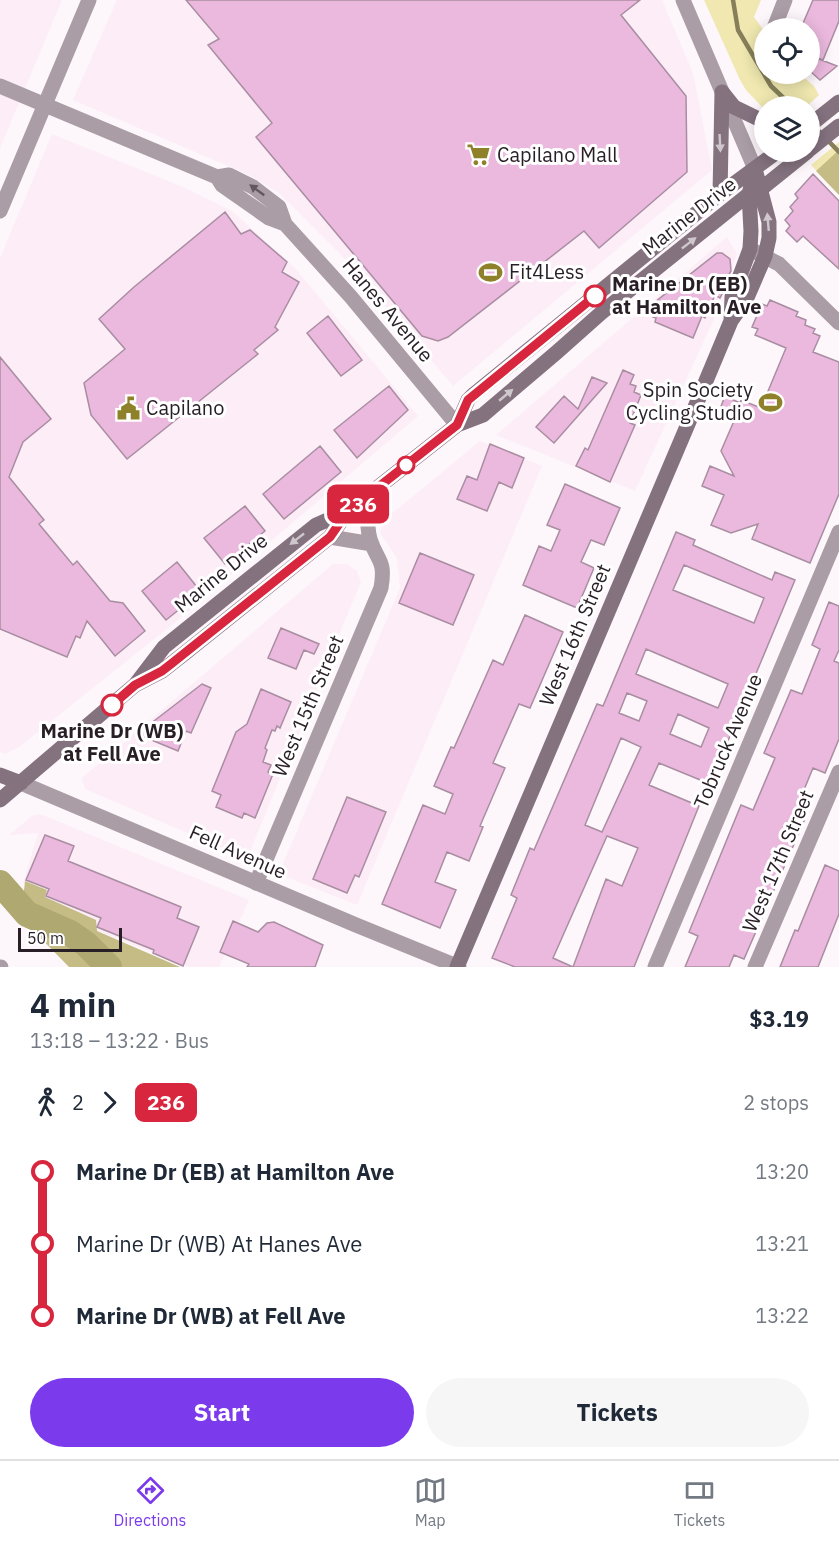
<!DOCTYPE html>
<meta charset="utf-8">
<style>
body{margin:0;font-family:"IBM Plex Sans",sans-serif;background:#f6f6f7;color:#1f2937;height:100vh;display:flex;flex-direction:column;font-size:22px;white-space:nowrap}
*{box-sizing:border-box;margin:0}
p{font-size:20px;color:#747a83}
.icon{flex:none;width:33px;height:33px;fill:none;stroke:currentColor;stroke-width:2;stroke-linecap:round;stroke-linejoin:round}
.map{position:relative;height:967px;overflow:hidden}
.panel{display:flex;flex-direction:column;background:#fff;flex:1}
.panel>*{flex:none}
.badge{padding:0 12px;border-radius:9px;font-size:21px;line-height:39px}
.fabs{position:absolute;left:754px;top:18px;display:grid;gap:12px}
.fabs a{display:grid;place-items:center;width:66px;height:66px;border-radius:50%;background:#fff;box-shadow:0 3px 15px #0003;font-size:30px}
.scale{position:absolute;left:18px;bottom:15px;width:104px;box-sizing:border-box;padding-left:6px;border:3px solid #281e25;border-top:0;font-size:16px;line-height:21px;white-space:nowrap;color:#281e25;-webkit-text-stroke:4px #fff;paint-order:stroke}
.map>.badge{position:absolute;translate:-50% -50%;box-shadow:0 0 0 3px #fff}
.legs{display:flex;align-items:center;gap:9px;height:66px;padding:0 30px;font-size:20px}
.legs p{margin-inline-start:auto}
.head{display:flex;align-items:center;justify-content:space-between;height:102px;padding:0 30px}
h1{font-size:33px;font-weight:700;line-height:45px}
.cta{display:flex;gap:12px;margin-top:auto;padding:12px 30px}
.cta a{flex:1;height:69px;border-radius:36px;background:#7c3aed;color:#fff;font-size:24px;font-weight:700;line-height:69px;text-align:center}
.cta a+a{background:#f6f6f7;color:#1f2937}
ul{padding:0 30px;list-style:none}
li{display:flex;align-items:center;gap:21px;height:72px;font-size:22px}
li i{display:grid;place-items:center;width:9px;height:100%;margin:0 8px;background:currentColor}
li i::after{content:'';width:15px;height:15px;margin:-8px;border:4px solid;border-radius:50%;background:#fff}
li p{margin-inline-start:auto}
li:first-child i{background:linear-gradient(#0000 50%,currentColor 0)}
li:last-child i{background:linear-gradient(currentColor 50%,#0000 0)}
.tab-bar{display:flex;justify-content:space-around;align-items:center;height:84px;border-top:2px solid #e0e1e3;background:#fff;font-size:16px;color:#747a83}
.tab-bar a{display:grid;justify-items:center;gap:3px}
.tab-bar .active{color:#7c3aed}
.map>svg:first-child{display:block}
.built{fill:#fcedf7}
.green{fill:#f0e8b0}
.forest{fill:#c4bc84}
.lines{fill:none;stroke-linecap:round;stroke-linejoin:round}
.stream{stroke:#867f5a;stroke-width:4.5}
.river{stroke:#afa871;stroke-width:26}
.building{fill:#ebb9de;stroke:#a98da1;stroke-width:1.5;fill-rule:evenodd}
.minor{stroke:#aa9da6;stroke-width:15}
.tertiary{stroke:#aa9da6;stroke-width:15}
.secondary{stroke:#84727f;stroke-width:15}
.oneway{fill:#cec7cc}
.oneway2{fill:#62575f}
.line-1-casing{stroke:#fff;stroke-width:14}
.line-1{stroke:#d7263d;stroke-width:9}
.stop-1-dot{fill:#fff;stroke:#d7263d;stroke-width:3}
.labels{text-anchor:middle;stroke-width:6;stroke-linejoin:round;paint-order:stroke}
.poi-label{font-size:20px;fill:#281e25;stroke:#fff;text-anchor:start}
.street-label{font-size:20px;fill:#281e25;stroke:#fff}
.stop-label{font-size:20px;font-weight:bold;fill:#281e25;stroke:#fff;text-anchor:start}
</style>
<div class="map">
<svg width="839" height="967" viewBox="0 0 839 967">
<rect width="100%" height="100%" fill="#fdf7fb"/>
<path class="built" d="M0,0H62L0,148Z
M117,0H662L693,73L712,170L453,386L346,260L279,193L247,174L73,100Z
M52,134L183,187L232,211L295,268L418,416L178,620L19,747L5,754L0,752V258Z
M727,237L737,254L720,306L635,491L496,435Z
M480,441L542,466L357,905L284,876L282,866L400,588L397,558L380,533L383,521Z
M333,564H347L357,571L361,582L250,851L241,856L85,789L82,778Z
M40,814L249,900L219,967H189L92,929L43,899V892L23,883L38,833L9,835L32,816Z"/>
<path class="green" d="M704,0H761L754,17L765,32V74H800L814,86L819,95L807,106H765V110L746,90L740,80Z
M839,142V195L811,165Z"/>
<path class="forest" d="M839,150V195L816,171Z
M25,881L47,890L45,897L96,920L97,931L180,967H69L21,918Z"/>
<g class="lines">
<path class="stream" d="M733,0L738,30L771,86L792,106
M814,126L839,152"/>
<path class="river" d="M0,883L27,914L70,933L86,944L109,967"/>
</g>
<path class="building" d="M186,0H640L621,15L686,96L687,172L599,248L584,231L448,337L438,341L422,336L256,137L272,123L208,45L219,39Z
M813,0H839V21L823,60L810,55V28H801Z
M819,59L837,66L820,80L810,71Z
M813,174L839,201V269L803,236L797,242L786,231L790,226L785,220L793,211L790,207L798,198L795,194Z
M225,212L241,234L250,230L287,262L282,272L299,282L275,327L278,330L254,350L258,354L127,459L91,415L84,383L125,349L99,319L134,287Z
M717,253H722L730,259L731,271L724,283L727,284L720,298L715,295L705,318L702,316L693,338L655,322L656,318L653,317L655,313L650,306Z
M770,300L798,312L796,316L806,320L805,325L815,329L813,333L820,336L813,352L839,362V494L810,563L752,539L758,524L731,533L711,525L724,495L702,486L710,466L734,476L721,451L734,421L718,414L725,396L740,403L741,400L761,408L786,348L755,335L758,329L752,327L762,304L767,306Z
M328,316L362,360L341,376L307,333Z
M0,357L51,419L23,442L9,477L44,520L39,524L73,565L77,561L110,601L123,603L145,631L115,656L87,621L80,638L76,636L67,657L0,629Z
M623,370L634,375L630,384L636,386L634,392L641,395L630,423L635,425L610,482L576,466L585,448L588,450Z
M592,377L607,383L554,443L536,427L564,396L578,409Z
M389,386L408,410L357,458L334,430Z
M490,444L524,458L512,488L499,482L487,511L457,499L467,476L477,480Z
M320,446L341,472L284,519L263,494Z
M565,484L620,508L604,545L591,540L581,562L594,568L577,608L523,585L539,546L551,551L560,530L547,525Z
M245,506L265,531L225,564L204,538Z
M676,532L695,540L693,545L772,580L775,572L795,580L710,784L659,763L649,785L699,806L634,967H515L492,958L517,898L511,895L530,848L534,850L597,704L603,706ZM684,565L764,598L754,623L673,590ZM646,649L728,684L718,708L636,674ZM627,693L647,701L639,721L619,713ZM678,714L709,728L701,747L670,734ZM621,738L641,747L602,832L585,825ZM607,836L638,848L622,886L606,879L573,967L553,958Z
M420,553L474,575L453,625L399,603Z
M177,562L201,592L166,620L142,591Z
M829,602L839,606V650L834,661L839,663V739L825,773L813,768L794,814L805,819L744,959L734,955L729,967H685L698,936L689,932L741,805L753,810L775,758L764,753L791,690L802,694L820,649L812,645Z
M525,615L563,632L530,708L519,704L493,763L505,768L480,826L483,827L469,861L447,852L435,882L456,890L440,928L382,904L423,805L445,814L453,794L434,786L451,747L454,748L493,660L503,665Z
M281,628L319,644L314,654L304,650L296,669L268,658Z
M202,684L211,688L191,733L186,731L178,751L137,734Z
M261,689L291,702L280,728L277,726L275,731L272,730L265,748L267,750L263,762L271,765L268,772L273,774L255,818L244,813L242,818L216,807L221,795L212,791L236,732L247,724Z
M347,797L386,812L359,877L355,875L347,893L313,879Z
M45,835L74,846L68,861L181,907L177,918L199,927L183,966L153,953L154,950L97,927L101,918L46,896L49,889L26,880Z
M825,865L839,871V914L818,967H780L795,930L798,931Z
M233,921L258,932L267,923L274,922L323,945L315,967H247L249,964L220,952Z"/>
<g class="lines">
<path class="minor" d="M774,28L785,0
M0,86L217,177L229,175L253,187L279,207L285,224
M217,177L222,185L269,218L285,224L351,297L457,425
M0,211L89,0
M750,249L779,264L839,323
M330,537L372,544
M256,883L381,588C386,559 377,562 370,539C366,525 368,510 367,496
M0,967H1
M655,967L839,532
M755,967L839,772"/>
<path class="tertiary" d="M683,0L755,169
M21,783L356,925L459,967"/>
<path class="secondary" d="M722,92L734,107L765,122
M810,125L839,102
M810,149L839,126
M720,194L722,92
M731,321L732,297L750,249L751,231L749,194L751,186
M457,425L468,400L473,395L720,194L777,152
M135,685L162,671L185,653L330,537L348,511L457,425L483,415L557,352L601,313L749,194L761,189L807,152
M0,775L21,783
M0,800L135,685L164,647L316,525L348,511
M457,967L688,424L731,321L746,300L765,256L769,238V222L755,169"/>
</g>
<defs><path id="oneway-solid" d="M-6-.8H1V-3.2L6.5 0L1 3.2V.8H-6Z" transform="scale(1.5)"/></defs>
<g class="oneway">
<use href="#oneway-solid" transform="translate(720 143) rotate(87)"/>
<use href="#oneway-solid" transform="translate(768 222) rotate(-95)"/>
<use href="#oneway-solid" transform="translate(689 243) rotate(-38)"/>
<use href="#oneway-solid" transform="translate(506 395) rotate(-40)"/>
<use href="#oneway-solid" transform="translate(297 539) rotate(142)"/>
</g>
<use class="oneway2" href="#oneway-solid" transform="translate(257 190) rotate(-144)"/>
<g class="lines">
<defs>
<path id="line-1" d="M112,705L135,685L162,671L171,664L330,537L348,511L457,425L468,400L595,296"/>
</defs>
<use href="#line-1" class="line-1-casing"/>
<use href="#line-1" class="line-1"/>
</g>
<defs>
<symbol id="supermarket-bare" viewBox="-9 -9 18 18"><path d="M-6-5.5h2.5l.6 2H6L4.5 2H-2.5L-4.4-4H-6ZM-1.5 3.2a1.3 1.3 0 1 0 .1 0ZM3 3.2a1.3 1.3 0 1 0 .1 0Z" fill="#8e8129" stroke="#fff" stroke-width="2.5" paint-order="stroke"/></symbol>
<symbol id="stadium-bare" viewBox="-9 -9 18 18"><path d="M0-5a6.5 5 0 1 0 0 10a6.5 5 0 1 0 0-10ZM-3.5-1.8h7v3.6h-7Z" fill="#8e8129" stroke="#fff" stroke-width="2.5" paint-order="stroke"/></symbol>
<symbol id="civic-bare" viewBox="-9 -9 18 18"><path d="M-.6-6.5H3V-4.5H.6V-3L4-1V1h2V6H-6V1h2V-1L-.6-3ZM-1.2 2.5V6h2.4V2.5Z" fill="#8e8129" stroke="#fff" stroke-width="2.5" paint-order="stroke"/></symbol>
</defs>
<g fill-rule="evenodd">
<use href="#supermarket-bare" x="462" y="138" width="33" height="33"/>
<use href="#stadium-bare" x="474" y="256" width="33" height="33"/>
<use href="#stadium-bare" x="754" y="386" width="33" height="33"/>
<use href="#civic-bare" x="112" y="392" width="33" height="33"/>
</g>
<g class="stop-1-dot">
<circle cx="595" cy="296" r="10"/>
<circle cx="406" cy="465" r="8"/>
<circle cx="112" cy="705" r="10"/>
</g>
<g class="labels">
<g class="poi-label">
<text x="497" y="162">Capilano Mall</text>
<text x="509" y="279">Fit4Less</text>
<text x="753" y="397" text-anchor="end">Spin Society<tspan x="753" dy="23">Cycling Studio</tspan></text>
<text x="146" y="415">Capilano</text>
</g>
<g class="street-label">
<text transform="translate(689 216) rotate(-38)" y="7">Marine Drive</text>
<text transform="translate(388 310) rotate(50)" y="7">Hanes Avenue</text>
<text transform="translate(221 573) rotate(-39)" y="7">Marine Drive</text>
<text transform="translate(575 635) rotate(-67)" y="7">West 16th Street</text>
<text transform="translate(308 706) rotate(-67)" y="7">West 15th Street</text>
<text transform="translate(728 741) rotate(-67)" y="7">Tobruck Avenue</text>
<text transform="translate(238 852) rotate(24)" y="7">Fell Avenue</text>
<text transform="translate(778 861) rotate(-67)" y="7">West 17th Street</text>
</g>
<g class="stop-label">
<text x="612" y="291">Marine Dr (EB)<tspan x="612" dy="23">at Hamilton Ave</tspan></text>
<text x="112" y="738" text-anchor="middle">Marine Dr (WB)<tspan x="112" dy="23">at Fell Ave</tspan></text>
</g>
</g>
</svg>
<div class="fabs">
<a><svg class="icon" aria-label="locate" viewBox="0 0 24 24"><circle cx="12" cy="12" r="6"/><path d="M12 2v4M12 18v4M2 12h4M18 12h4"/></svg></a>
<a><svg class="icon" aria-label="layers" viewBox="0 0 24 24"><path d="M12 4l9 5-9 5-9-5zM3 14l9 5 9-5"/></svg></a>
</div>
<div class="scale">50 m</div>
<b class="badge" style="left:358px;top:504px;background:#d7263d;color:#fff">236</b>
</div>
<section class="panel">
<div class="head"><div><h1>4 min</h1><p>13:18 – 13:22 · Bus</p></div><b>$3.19</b></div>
<div class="legs"><svg class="icon" aria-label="walk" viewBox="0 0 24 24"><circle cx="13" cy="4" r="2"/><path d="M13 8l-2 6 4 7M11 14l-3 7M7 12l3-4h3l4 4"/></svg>2<svg class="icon" aria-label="forward" viewBox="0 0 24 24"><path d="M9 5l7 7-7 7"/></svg><b class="badge" style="background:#d7263d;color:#fff">236</b><p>2 stops</p></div>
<ul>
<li><i style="color:#d7263d"></i><b>Marine Dr (EB) at Hamilton Ave</b><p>13:20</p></li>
<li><i style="color:#d7263d"></i><span>Marine Dr (WB) At Hanes Ave</span><p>13:21</p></li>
<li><i style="color:#d7263d"></i><b>Marine Dr (WB) at Fell Ave</b><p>13:22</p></li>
</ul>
<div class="cta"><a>Start</a><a>Tickets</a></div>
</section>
<nav class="tab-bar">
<a class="active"><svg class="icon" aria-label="directions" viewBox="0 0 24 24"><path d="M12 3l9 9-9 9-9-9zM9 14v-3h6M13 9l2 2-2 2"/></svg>Directions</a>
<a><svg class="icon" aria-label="map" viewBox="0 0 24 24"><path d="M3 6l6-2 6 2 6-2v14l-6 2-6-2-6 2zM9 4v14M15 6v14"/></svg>Map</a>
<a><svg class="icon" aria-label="tickets" viewBox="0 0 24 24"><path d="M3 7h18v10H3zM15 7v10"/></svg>Tickets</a>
</nav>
